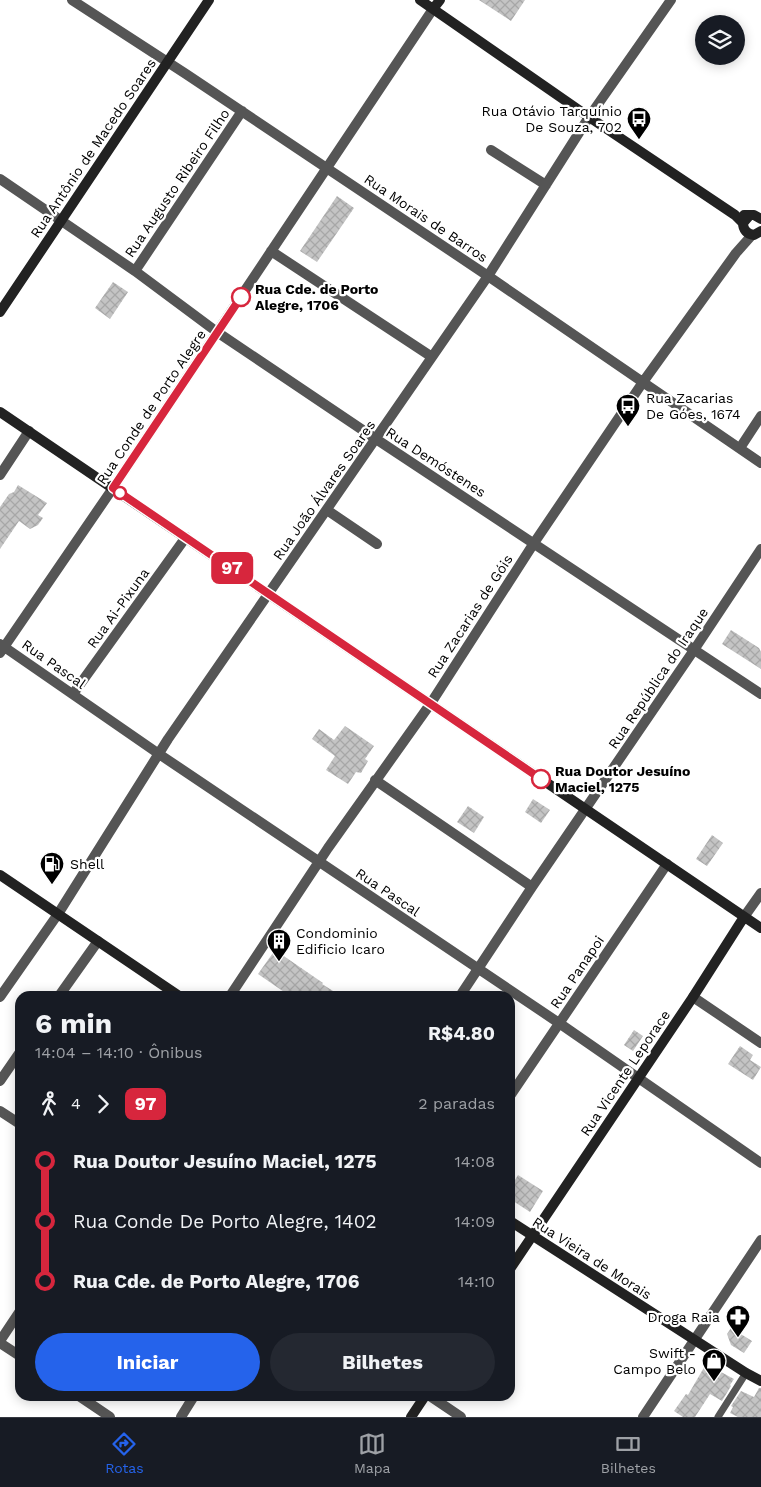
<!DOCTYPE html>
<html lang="pt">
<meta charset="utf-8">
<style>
body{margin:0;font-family:"Work Sans",sans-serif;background:#242831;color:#f1f3f6;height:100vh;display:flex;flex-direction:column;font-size:19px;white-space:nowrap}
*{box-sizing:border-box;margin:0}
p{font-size:16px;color:#9ea1a6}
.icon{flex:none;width:28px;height:28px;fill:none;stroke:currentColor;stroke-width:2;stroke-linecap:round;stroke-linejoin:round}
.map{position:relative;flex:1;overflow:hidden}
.details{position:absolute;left:15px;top:991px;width:500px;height:410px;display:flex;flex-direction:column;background:#171b24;border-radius:15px;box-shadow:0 2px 12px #0003}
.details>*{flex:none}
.badge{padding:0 10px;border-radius:8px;font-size:18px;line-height:32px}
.buttons{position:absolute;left:695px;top:15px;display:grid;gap:10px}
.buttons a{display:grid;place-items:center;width:50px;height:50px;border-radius:50%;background:#171b24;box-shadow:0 2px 12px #0003;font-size:25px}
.map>.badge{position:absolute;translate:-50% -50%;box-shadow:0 0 0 2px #fff}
.legs{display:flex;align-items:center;gap:8px;height:55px;padding:0 20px;font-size:16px}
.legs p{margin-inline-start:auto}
.head{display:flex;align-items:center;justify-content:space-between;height:85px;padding:0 20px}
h1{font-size:28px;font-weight:700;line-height:38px}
.action{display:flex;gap:10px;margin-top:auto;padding:10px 20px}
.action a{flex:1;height:58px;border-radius:30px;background:#2563eb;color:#fff;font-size:20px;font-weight:700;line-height:58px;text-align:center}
.action a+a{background:#242831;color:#f1f3f6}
ul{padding:0 20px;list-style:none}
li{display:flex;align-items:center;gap:18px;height:60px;font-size:19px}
li i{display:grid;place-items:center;width:8px;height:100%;margin:0 6px;background:currentColor}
li i::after{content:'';width:12px;height:12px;margin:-6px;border:4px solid;border-radius:50%;background:#171b24}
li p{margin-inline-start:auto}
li:first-child i{background:linear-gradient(#0000 50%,currentColor 0)}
li:last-child i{background:linear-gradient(currentColor 50%,#0000 0)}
.menu{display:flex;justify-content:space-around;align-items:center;height:70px;border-top:1px solid #363941;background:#171b24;font-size:14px;color:#9ea1a6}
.menu a{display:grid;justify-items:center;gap:2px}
.menu .current{color:#2563eb}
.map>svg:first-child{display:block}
.building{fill:url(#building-cross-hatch)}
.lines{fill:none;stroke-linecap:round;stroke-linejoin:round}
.lane{stroke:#555;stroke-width:7}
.street{stroke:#555;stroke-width:10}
.secondary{stroke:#222;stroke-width:10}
.line-1-casing{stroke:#fff;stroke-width:11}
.line-1{stroke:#d7263d;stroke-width:8}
.stop-1-dot{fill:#fff;stroke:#d7263d;stroke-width:2.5}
.labels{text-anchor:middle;stroke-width:4.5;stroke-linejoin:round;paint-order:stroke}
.poi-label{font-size:14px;fill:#000;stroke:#fff;text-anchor:end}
.street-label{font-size:14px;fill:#000;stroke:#fff}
.stop-label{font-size:14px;font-weight:bold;fill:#000;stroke:#fff;text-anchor:start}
</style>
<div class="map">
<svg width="761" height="1417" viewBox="0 0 761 1417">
<defs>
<pattern id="building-cross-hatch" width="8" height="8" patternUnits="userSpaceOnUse" patternTransform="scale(1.25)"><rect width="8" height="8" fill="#c4c4c4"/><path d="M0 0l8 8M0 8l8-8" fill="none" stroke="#a7a7a7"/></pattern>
</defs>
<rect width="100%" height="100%" fill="#fff"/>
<path class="building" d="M479,0H525L511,21Z
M337,196L354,208L317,262L300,251Z
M113,282L128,292L110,319L95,308Z
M18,485L47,503L38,515L43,518L38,525L30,529L19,521L0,549V507L9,494L14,492Z
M731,630L759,648L761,652V669L722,644Z
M345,726L374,746L365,759L368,761L361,773L356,772L348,784L326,770L335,756L312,739L319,729L334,740Z
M533,799L550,810L541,823L525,812Z
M468,806L484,817L474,833L457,822Z
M712,835L723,843L707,866L696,859Z
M275,950L323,983L322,984L341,996H290L258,974Z
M634,1030L643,1036L633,1051L624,1045Z
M740,1046L753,1055L750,1060L761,1067L753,1080L728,1064Z
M518,1175L543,1191L530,1212L510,1199V1188Z
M731,1328L752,1341L744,1353L731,1345L727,1334Z
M706,1364L734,1379L730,1385L731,1386L722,1401L710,1394L695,1417H683L674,1411L686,1394L688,1395Z
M759,1388H761V1417H738L730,1413L733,1407L731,1406L741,1391L754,1397Z"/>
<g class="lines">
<path class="lane" d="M718,1417L746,1373"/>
<path class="street" d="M72,0L186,74L488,276L761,463
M491,150L546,185
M0,179L135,271L217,332L376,439L761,694
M271,251L432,357
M135,271L242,111
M740,448L761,416
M0,475L29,431
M327,510L377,544
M0,644L159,754L559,1023L761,1163
M0,653L113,488L433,9
M73,694L186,537
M375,780L532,887
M744,917L761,893
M59,996L98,941
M230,996L328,848L431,703L534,543L643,382L736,253L752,235
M460,996L532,887L694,650L761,549
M0,997L58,914L168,739L488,276L589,117L671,0
M693,997L761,1043
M0,1081L20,1052
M510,1096L667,864
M0,1111L20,1124
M0,1341L20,1311
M0,1343L20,1356
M79,1396L110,1417
M430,1396L461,1417
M181,1417L194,1396
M643,1417L761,1240"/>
<path class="secondary" d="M420,0L589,117L735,215L743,223
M433,9L440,0
M744,215H754L761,219
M749,216L743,223C743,230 747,234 754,235L761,231
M0,312L209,0
M0,412L761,928
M0,875L179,996
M510,1221L746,1373L761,1381
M510,1269L693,997L744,917
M411,1417L425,1396"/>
</g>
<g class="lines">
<defs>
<path id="line-1" d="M241,297L113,488L541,779"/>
</defs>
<use href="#line-1" class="line-1-casing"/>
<use href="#line-1" class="line-1"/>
</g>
<defs>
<symbol id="bus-pin" viewBox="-11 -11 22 30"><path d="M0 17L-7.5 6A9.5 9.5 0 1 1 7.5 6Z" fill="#000" stroke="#fff"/><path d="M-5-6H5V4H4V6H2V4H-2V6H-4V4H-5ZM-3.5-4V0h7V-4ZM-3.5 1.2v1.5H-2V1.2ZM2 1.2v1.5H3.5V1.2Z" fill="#fff"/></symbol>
<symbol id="fuel-pin" viewBox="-11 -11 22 30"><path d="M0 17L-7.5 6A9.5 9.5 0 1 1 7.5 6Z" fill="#000" stroke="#fff"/><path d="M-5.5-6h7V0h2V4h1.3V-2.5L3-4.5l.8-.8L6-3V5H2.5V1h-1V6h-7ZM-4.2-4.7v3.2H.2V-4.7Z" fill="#fff"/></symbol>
<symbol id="building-pin" viewBox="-11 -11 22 30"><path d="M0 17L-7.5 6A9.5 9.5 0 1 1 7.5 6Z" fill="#000" stroke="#fff"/><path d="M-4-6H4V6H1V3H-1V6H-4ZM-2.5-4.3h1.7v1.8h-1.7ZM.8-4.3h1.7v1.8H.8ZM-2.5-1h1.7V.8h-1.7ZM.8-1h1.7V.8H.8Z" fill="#fff"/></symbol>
<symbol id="pharmacy-pin" viewBox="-11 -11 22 30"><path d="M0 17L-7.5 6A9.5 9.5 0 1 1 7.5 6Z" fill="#000" stroke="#fff"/><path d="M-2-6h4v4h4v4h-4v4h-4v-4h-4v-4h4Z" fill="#fff"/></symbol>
<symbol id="shop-pin" viewBox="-11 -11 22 30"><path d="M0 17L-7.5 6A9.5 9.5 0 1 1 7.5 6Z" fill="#000" stroke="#fff"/><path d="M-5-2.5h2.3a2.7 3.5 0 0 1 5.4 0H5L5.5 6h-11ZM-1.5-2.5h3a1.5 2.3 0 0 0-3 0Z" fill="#fff"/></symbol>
</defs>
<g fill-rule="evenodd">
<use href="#bus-pin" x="625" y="105" width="28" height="38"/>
<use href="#bus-pin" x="614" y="392" width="28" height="38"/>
<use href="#fuel-pin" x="38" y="850" width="28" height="38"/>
<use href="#building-pin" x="265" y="927" width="28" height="38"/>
<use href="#pharmacy-pin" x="724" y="1303" width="28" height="38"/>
<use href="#shop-pin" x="700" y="1347" width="28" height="38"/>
</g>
<g class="stop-1-dot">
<circle cx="241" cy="297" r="9"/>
<circle cx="120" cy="493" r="6"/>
<circle cx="541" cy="779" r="9"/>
</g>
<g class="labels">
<g class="poi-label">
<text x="622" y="116">Rua Otávio Tarquínio<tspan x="622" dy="16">De Souza, 702</tspan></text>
<text x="646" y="403" text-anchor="start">Rua Zacarias<tspan x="646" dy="16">De Góes, 1674</tspan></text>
<text x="70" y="869" text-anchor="start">Shell</text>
<text x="296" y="938" text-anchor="start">Condominio<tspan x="296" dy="16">Edificio Icaro</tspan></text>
<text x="720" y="1322">Droga Raia</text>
<text x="696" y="1358">Swift -<tspan x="696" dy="16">Campo Belo</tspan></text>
</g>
<g class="street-label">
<text transform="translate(93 148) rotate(-56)" y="5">Rua Antônio de Macedo Soares</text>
<text transform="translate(177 183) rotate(-56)" y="5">Rua Augusto Ribeiro Filho</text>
<text transform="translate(426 218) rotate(34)" y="5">Rua Morais de Barros</text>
<text transform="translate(151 407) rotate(-56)" y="5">Rua Conde de Porto Alegre</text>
<text transform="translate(436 462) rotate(33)" y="5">Rua Demóstenes</text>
<text transform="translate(324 490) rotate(-55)" y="5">Rua João Álvares Soares</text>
<text transform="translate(118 608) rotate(-54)" y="5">Rua Ai-Pixuna</text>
<text transform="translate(470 616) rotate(-57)" y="5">Rua Zacarias de Góis</text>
<text transform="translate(54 664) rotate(35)" y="5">Rua Pascal</text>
<text transform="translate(658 678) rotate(-56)" y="5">Rua República do Iraque</text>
<text transform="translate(388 892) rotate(34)" y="5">Rua Pascal</text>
<text transform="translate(577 972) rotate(-56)" y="5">Rua Panapoi</text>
<text transform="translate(625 1073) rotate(-56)" y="5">Rua Vicente Leporace</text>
<text transform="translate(592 1258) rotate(33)" y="5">Rua Vieira de Morais</text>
</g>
<g class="stop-label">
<text x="255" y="294">Rua Cde. de Porto<tspan x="255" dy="16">Alegre, 1706</tspan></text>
<text x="555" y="776">Rua Doutor Jesuíno<tspan x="555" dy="16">Maciel, 1275</tspan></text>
</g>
</g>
</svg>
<div class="buttons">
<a><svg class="icon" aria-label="layers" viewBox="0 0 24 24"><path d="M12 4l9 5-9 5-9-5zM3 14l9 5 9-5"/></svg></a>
</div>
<b class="badge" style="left:232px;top:568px;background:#d7263d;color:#fff">97</b>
<section class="details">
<div class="head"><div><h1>6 min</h1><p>14:04 – 14:10 · Ônibus</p></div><b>R$4.80</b></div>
<div class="legs"><svg class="icon" aria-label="walk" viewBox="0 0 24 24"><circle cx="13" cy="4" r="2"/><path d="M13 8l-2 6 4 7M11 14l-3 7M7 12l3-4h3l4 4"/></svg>4<svg class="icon" aria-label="forward" viewBox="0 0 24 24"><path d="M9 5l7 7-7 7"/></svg><b class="badge" style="background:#d7263d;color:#fff">97</b><p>2 paradas</p></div>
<ul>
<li><i style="color:#d7263d"></i><b>Rua Doutor Jesuíno Maciel, 1275</b><p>14:08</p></li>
<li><i style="color:#d7263d"></i><span>Rua Conde De Porto Alegre, 1402</span><p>14:09</p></li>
<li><i style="color:#d7263d"></i><b>Rua Cde. de Porto Alegre, 1706</b><p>14:10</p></li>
</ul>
<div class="action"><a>Iniciar</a><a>Bilhetes</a></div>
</section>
</div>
<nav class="menu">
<a class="current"><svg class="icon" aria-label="directions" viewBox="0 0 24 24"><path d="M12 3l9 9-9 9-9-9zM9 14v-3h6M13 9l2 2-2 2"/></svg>Rotas</a>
<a><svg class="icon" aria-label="map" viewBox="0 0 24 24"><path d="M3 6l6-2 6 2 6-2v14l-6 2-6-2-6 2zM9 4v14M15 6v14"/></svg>Mapa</a>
<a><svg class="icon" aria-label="tickets" viewBox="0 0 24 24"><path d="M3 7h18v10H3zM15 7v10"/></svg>Bilhetes</a>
</nav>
